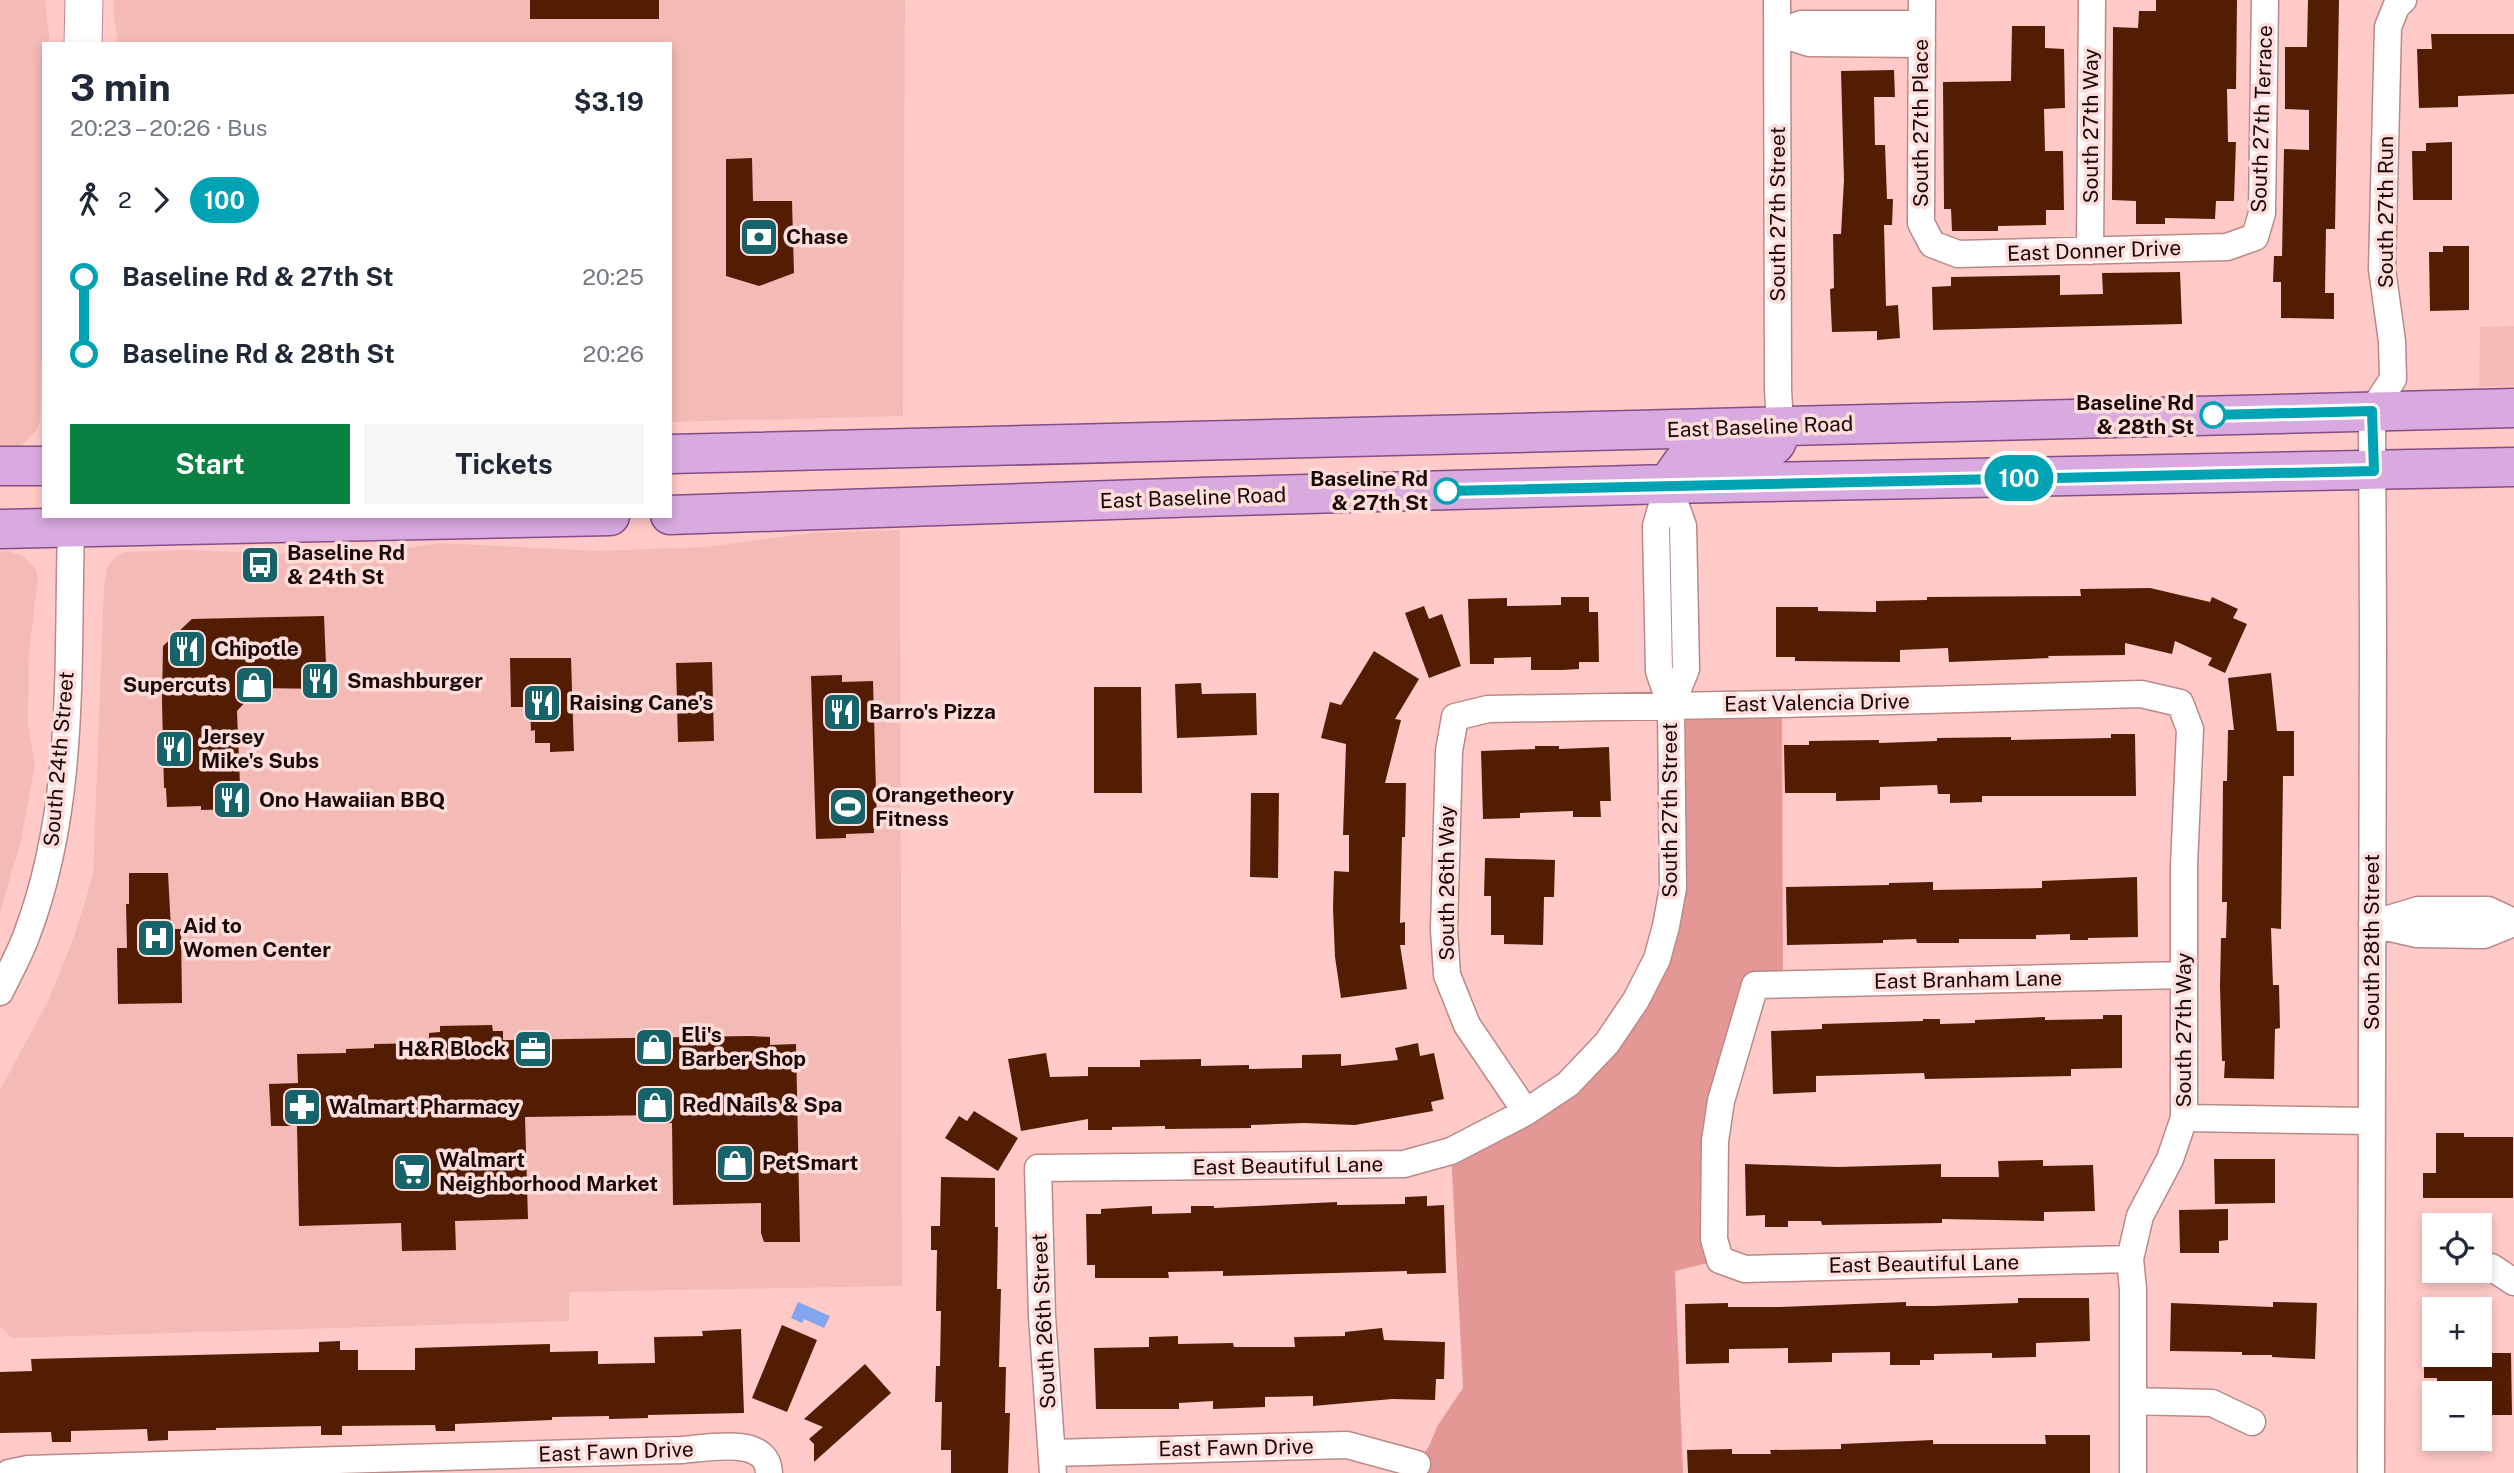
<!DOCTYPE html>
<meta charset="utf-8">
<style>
body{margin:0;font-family:"Public Sans",sans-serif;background:#f6f6f7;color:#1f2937;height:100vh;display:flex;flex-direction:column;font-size:26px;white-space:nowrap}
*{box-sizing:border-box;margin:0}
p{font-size:23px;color:#747a83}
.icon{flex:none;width:38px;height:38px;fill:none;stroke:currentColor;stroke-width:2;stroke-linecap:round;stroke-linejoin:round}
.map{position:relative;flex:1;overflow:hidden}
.panel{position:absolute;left:42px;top:42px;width:630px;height:476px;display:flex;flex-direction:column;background:#fff;border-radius:0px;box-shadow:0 4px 10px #0003}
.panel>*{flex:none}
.badge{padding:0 14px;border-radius:23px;font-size:24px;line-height:46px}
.controls{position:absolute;left:2422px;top:1213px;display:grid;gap:14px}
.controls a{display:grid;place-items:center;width:70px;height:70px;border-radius:0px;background:#fff;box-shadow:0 4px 10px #0003;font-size:35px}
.map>.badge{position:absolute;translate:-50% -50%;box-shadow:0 0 0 4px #fff}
.legs{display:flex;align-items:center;gap:10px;height:77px;padding:0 28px;font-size:23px}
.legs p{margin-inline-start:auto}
.summary{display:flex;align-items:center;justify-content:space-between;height:119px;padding:0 28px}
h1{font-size:38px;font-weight:700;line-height:52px}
.button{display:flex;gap:14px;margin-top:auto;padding:14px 28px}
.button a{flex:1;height:80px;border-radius:0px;background:#0b8043;color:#fff;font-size:28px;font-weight:700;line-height:80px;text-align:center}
.button a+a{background:#f6f6f7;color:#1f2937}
ul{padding:0 28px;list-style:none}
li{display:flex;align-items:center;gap:24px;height:77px;font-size:26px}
li i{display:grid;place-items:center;width:10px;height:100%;margin:0 9px;background:currentColor}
li i::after{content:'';width:18px;height:18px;margin:-9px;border:5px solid;border-radius:50%;background:#fff}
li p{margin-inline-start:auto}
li:first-child i{background:linear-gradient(#0000 50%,currentColor 0)}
li:last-child i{background:linear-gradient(currentColor 50%,#0000 0)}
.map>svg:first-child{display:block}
.built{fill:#f4bab6}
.green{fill:#e49895}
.water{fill:#81a6ed}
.building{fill:#531d03}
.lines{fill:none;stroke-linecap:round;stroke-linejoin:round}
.street-casing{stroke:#ba8987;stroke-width:29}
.secondary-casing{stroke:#ba8987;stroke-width:39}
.primary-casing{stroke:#854d86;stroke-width:41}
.street{stroke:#fff;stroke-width:26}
.secondary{stroke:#fff;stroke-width:37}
.primary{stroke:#d9aadf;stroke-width:38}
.line-1-casing{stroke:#fff;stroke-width:16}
.line-1{stroke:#00a3b4;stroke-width:10}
.stop-1-dot{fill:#fff;stroke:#00a3b4;stroke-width:3.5}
.labels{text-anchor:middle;stroke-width:7;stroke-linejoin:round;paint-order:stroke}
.street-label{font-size:21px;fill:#180807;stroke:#fedddb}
.poi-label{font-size:21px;font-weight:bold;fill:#180807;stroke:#fedddb;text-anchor:start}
.stop-label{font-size:21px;font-weight:bold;fill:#180807;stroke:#fedddb;text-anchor:end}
</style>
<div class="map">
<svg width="2514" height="1473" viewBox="0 0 2514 1473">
<rect width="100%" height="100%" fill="#ffcac7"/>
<path class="built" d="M0,0H45L49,33V44H44V279L40,420L37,430L21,446L7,447L0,445Z
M114,0H905L903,416L670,422V44H118L114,16Z
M2514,326V386L2479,387L2480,327Z
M900,530L902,1286L569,1292V1321L12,1338L0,1326V1090L48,1001L74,937L93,875L104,586L107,568L114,558L125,552L182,550L357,556L441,543L597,551L705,547L812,533Z
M0,551H8L23,556L36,569L38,579L29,652L28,723L35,765L21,841L0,912Z"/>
<path class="green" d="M1782,704L1783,984L1755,985L1721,1101L1720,1260L1675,1271L1683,1473H1419L1417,1464L1429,1446L1438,1425L1463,1388L1451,1151L1568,1084L1657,959L1671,706Z"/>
<path class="water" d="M798,1302L830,1316L824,1328L804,1319L802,1323L791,1318Z"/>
<path class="building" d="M530,0H659V19H530Z
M2156,0H2237L2236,89H2227L2228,142H2236L2234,201H2216L2215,219L2165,218V224H2136V201L2112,200L2113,27L2138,28L2139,11H2156Z
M2308,0H2339L2335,229H2326L2325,293H2334V319L2281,318V282H2273L2274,256H2282L2284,149L2309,150V110L2285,109V47H2307Z
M2012,26H2045V48L2064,49L2065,108L2044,109L2045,151H2063L2064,210H2046V225L1998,226V231H1952L1951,209H1944L1943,82L2011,81Z
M2431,34H2514V94L2458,96V107L2419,108L2417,49H2432Z
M1894,70L1895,97H1874L1875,145H1885L1887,199H1893L1892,225H1884L1886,306L1898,305L1900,338L1877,340V331L1832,332L1830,289L1834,288L1833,234H1841L1844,180L1841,71Z
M2452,142V200H2413L2412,151H2426V143Z
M752,158L753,201H792L794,273L759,286L726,276V159Z
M2443,246H2469V310L2430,311L2429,252H2443Z
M2180,272L2182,324L1933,330L1932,287L1951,286V277L2060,275V295L2103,294L2102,273Z
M2150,588L2210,602L2212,597L2238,609L2233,618L2247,624L2225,673L2208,665L2212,658L2175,641L2172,654L2125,643V655L2048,656L2049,658L2002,660L1949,662L1948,648L1900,650V662L1795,661V657H1776V607H1818V611L1876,612V601L1927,600V597L2081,596L2080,589Z
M1561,597H1589V612H1598L1599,662H1579V669L1562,670H1531V657L1494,658V664H1470L1468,599L1507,598V606L1561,605Z
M1424,606L1429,619L1442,614L1461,666L1429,678L1405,613Z
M324,616L327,689L258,688L237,711L241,809L201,810V806L167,807L166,788H164L162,701L163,646L192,619Z
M1374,651L1419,679L1395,719L1401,720L1385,783H1406L1405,837H1402L1400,923L1405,922V945H1400L1407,989L1341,998L1335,957L1333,909L1334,871L1349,872V835H1343L1346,744L1321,738L1330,702L1341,705Z
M510,658H571L574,751L550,752V743H535V730L531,731L530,707H511Z
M712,662L714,741L678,742L676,663Z
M2271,673L2277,731H2294V776H2283L2281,929L2271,928L2273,985H2279L2280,1028L2275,1029L2274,1079L2224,1078L2225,1061H2222L2220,986L2221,938H2226L2227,902H2222L2223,781H2227L2228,730H2234L2228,678Z
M842,675V682L873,681L877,827H874V833L846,834V838L816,839L811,676Z
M1201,683L1202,694L1256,693L1257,735L1177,738L1175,684Z
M1094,687H1141L1142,793H1094Z
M2111,734H2135L2136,796H1982V802L1950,803V794H1938L1937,785L1880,787V800L1836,801V793H1785L1784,745H1809V741L1879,740V743L1937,741V738L2011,737V740L2111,738Z
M1535,746H1559V749L1609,747L1611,801H1600L1601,817H1573V811L1520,813V818L1483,819L1481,751L1535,749Z
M1251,793H1279L1278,878L1250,877Z
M1485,858L1555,860L1554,897H1544L1543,945L1504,944V935H1491V896H1484Z
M129,873H168L171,929H181L182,1003L118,1004L117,948H127L126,904H129Z
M2137,877L2138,937L2088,938V940H2070V934L2036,935V939H1959V943H1917L1916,939L1883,940V943L1787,945L1786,887L1889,885V883L1933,882V890L2042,888V881Z
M2103,1015H2122V1068L2071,1069V1076L1925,1079L1924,1073L1816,1076V1092L1773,1094L1771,1031L1822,1029V1024L1923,1021V1019H1940V1024L1975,1023V1020L2045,1017V1020L2103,1019Z
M492,1025L493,1031H503V1040L750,1036L770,1037V1045L796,1044L800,1242H764L761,1233V1203L673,1205L672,1123L658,1124V1115L525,1117L528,1219L455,1221L456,1250L402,1251L401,1223L299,1226L297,1126H271L269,1084L298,1083L297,1054L346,1053V1049L374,1048V1044L429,1043V1033L440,1032V1026Z
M1418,1043L1420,1056L1434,1053L1444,1099L1431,1102L1433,1111L1355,1125L1304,1123L1251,1125V1128L1165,1129V1126L1112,1127V1130H1088V1119L1021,1131L1008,1059L1046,1053L1050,1077L1088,1076V1067H1140V1060L1201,1059V1066L1249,1065V1069L1302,1068V1055L1341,1054V1066L1398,1060L1395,1048Z
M974,1111L1018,1138L998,1171L945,1138L959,1116L967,1121Z
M2436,1133H2464V1137H2513V1198H2423V1173H2436Z
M2214,1159H2275V1203L2215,1204Z
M2043,1160V1166L2093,1165L2095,1211L2044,1212V1221L1942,1219V1223L1822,1225L1821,1221H1788V1227H1765V1215L1746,1216L1745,1164L1838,1167L1941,1164V1177H1999L1998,1161Z
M941,1177L995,1178V1227H998L997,1289H1001L999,1367H1006L1005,1413H1010L1008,1473H951V1450H941L942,1402H935L936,1366H940L941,1311H936L937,1250H931V1226H940Z
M1427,1196V1206L1444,1205L1446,1273L1407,1274V1271L1223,1276V1271L1168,1272L1169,1278H1095V1265H1087L1086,1214H1101V1209L1152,1206V1214L1191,1213V1206H1214V1208L1337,1202V1205L1405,1204V1197Z
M2228,1209V1240L2219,1241V1253H2180L2179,1210Z
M2018,1298H2089L2090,1341L2036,1343V1357L1992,1358V1353L1934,1354V1360H1920V1365H1890V1352L1832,1353V1362L1788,1363V1348L1729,1349V1363L1686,1364L1685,1304L1728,1303V1307H1780L1906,1302V1306H1933L2018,1303Z
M2273,1302L2317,1303L2315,1359L2272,1357V1355H2242V1352L2170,1351L2171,1303L2273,1307Z
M782,1325L817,1340L787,1412L752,1398Z
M1382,1328L1384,1340L1445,1342L1444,1379H1436L1435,1400L1392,1399L1313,1406V1396L1265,1397V1407L1213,1409V1401L1179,1403V1409H1096L1094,1348L1149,1347V1337L1178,1336V1344L1233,1343L1234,1347H1295L1294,1337L1345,1336V1332Z
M741,1329L744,1413L648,1415V1418L609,1419V1416L552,1417V1420L455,1424V1431H436L435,1425L342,1426V1435H321V1426L216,1428V1430L168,1431V1440L148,1441L147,1429L71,1431V1442H52L51,1432L0,1433V1372L32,1371L31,1359L319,1352V1342L340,1341V1350H358V1370H415V1348L511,1345L550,1344V1352L598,1351V1364L655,1363L654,1337L703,1336L702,1331Z
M2480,1353H2511L2512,1415H2491V1407H2480V1393H2437V1378H2424V1354Z
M865,1364L891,1393L814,1462V1444L809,1439L823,1427L804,1419Z
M2045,1435H2090V1473H1688L1687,1450L1732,1449V1454H1771L1770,1450L1841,1449V1444L1933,1440V1444H2046Z"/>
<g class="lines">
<defs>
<path id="street" d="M1777,0L1778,389L1780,427
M1922,0L1921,223L1932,244L1958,254L2227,247L2255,237L2262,213L2265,0
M1778,33L1809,43L1922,44
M1778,33L1801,24H1922
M2090,251L2092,0
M1668,484L1683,526L1686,669L1671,706
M2372,924L2418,910H2488L2514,922
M2373,924L2417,934L2484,935L2514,923
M0,992C9,973 20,954 27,934C76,805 67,664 71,529
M1526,1112L1467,1025L1447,975L1444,929L1449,751L1455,717L1488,709L1782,704L2141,694L2180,703L2190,729L2184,866V1118L2170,1159L2140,1216L2130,1259L2133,1289V1473
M2184,1118L2371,1121
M2130,1259L1745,1269L1720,1260L1714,1239L1715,1141L1721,1101L1755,985L2182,975
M2491,1267L2514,1282
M2133,1401L2212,1403L2252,1422
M1052,1453L1347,1445L1417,1464
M9,1473L28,1469L682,1450C708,1448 768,1435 769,1473
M1053,1473L1042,1316L1038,1168L1404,1164L1451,1151L1526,1112L1568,1084L1607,1043L1636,1000L1657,959L1666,926L1673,888L1671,706L1659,671L1656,526L1668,484
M2371,1473L2373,632L2372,411L2393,379L2392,341L2382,269L2388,27L2396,7L2403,0"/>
<path id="secondary" d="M83,44L84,0"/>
<path id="primary" d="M670,454L2514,408
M0,466H44
M1669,482L1682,463L1691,459C1711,457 1765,460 1776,443C1779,439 1779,432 1780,427
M670,515L1200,497L1668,484L2514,467
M0,529L610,516"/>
</defs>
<use href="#street" class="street-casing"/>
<use href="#secondary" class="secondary-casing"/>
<use href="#primary" class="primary-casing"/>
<use href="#street" class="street"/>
<use href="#secondary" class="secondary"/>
<use href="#primary" class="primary"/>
</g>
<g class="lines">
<defs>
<path id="line-1" d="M1447,491L2374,471L2372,411L2213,415"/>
</defs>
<use href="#line-1" class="line-1-casing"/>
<use href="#line-1" class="line-1"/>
</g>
<defs>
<symbol id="bank-square" viewBox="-11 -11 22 22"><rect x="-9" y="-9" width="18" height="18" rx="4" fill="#16646a" stroke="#fedddb"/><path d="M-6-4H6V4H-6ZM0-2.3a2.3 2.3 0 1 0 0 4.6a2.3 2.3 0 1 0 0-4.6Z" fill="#fff"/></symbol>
<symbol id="bus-square" viewBox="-11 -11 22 22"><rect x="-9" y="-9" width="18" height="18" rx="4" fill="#16646a" stroke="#fedddb"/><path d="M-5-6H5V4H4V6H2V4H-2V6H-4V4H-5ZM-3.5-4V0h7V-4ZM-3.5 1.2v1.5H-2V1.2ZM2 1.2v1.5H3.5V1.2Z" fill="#fff"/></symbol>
<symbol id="restaurant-square" viewBox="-11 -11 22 22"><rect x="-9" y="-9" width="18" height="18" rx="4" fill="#16646a" stroke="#fedddb"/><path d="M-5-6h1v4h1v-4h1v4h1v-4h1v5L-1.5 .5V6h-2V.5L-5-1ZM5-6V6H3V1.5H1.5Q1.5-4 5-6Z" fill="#fff"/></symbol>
<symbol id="shop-square" viewBox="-11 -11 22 22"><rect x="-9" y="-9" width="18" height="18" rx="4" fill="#16646a" stroke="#fedddb"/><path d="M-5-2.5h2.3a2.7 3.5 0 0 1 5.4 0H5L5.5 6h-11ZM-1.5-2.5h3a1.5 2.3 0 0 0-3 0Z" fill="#fff"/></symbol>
<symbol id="stadium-square" viewBox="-11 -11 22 22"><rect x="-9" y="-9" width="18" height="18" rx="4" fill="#16646a" stroke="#fedddb"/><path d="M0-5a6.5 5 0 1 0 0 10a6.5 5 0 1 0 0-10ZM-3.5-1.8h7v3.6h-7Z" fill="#fff"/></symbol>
<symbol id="hospital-square" viewBox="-11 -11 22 22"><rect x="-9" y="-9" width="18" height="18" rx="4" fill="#16646a" stroke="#fedddb"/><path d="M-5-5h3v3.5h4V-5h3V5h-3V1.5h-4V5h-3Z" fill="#fff"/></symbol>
<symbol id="office-square" viewBox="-11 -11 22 22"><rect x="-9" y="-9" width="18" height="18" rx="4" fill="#16646a" stroke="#fedddb"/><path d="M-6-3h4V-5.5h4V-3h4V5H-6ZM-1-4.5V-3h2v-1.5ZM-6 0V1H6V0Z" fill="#fff"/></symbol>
<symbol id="pharmacy-square" viewBox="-11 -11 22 22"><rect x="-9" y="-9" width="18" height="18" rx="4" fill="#16646a" stroke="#fedddb"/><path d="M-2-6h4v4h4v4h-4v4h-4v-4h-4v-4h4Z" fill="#fff"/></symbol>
<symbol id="supermarket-square" viewBox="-11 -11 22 22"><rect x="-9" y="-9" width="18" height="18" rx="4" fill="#16646a" stroke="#fedddb"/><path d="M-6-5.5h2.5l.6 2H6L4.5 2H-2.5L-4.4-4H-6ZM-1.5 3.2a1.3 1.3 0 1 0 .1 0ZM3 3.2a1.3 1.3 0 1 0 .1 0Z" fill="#fff"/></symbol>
</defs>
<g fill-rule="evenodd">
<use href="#bank-square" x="737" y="215" width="44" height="44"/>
<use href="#bus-square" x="238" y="543" width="44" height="44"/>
<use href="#restaurant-square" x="165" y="627" width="44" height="44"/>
<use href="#restaurant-square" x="298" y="659" width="44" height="44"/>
<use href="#shop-square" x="232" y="663" width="44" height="44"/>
<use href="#restaurant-square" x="520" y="681" width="44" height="44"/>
<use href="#restaurant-square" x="820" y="690" width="44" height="44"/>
<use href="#restaurant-square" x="152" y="727" width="44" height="44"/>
<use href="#restaurant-square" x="210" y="778" width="44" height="44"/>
<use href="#stadium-square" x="826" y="785" width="44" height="44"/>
<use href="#hospital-square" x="134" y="916" width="44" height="44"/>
<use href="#shop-square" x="632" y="1025" width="44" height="44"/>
<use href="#office-square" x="511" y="1027" width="44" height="44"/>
<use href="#shop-square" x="633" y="1083" width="44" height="44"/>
<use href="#pharmacy-square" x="280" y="1085" width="44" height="44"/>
<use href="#shop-square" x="713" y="1141" width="44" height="44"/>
<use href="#supermarket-square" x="390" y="1150" width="44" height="44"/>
</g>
<g class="stop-1-dot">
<circle cx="2213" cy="415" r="12"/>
<circle cx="1447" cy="491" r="12"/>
</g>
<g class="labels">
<g class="street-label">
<text transform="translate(2262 119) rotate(-88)" y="7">South 27th Terrace</text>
<text transform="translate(1921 123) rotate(-90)" y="7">South 27th Place</text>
<text transform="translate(2091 126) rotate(-90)" y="7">South 27th Way</text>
<text transform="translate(2386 212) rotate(-90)" y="7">South 27th Run</text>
<text transform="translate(1778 214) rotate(-90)" y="7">South 27th Street</text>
<text transform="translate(2094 251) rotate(-2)" y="7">East Donner Drive</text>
<text transform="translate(1760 427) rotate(-2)" y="7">East Baseline Road</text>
<text transform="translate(1193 498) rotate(-2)" y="7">East Baseline Road</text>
<text transform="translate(1817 703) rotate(-1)" y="7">East Valencia Drive</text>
<text transform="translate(59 759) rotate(-85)" y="7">South 24th Street</text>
<text transform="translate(1670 810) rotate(-90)" y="7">South 27th Street</text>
<text transform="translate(1447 883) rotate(-90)" y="7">South 26th Way</text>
<text transform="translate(2372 942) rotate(-90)" y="7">South 28th Street</text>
<text transform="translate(1968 980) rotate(-1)" y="7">East Branham Lane</text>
<text transform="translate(2184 1030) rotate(-90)" y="7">South 27th Way</text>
<text transform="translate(1288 1166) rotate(-1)" y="7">East Beautiful Lane</text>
<text transform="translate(1924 1264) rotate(-1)" y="7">East Beautiful Lane</text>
<text transform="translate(1044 1321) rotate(-93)" y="7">South 26th Street</text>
<text transform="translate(1236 1448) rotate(-1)" y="7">East Fawn Drive</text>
<text transform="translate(616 1452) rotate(-2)" y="7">East Fawn Drive</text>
</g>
<g class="poi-label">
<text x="786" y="244">Chase</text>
<text x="287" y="560">Baseline Rd<tspan x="287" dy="24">&amp; 24th St</tspan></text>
<text x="214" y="656">Chipotle</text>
<text x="347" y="688">Smashburger</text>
<text x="227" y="692" text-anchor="end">Supercuts</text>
<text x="569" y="710">Raising Cane's</text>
<text x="869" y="719">Barro's Pizza</text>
<text x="201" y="744">Jersey<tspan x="201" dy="24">Mike's Subs</tspan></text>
<text x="875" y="802">Orangetheory<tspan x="875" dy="24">Fitness</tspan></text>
<text x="259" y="807">Ono Hawaiian BBQ</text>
<text x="183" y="933">Aid to<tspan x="183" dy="24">Women Center</tspan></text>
<text x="681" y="1042">Eli's<tspan x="681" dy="24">Barber Shop</tspan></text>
<text x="506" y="1056" text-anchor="end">H&amp;R Block</text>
<text x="682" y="1112">Red Nails &amp; Spa</text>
<text x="329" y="1114">Walmart Pharmacy</text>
<text x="439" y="1167">Walmart<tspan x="439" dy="24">Neighborhood Market</tspan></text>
<text x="762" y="1170">PetSmart</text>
</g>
<g class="stop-label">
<text x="2194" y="410">Baseline Rd<tspan x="2194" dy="24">&amp; 28th St</tspan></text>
<text x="1428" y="486">Baseline Rd<tspan x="1428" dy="24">&amp; 27th St</tspan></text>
</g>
</g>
</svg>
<div class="controls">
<a><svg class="icon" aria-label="locate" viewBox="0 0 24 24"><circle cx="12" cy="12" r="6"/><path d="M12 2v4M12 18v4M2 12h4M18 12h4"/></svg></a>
<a>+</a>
<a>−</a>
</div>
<b class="badge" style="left:2019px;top:478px;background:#00a3b4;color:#fff">100</b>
<section class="panel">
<div class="summary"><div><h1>3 min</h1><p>20:23 – 20:26 · Bus</p></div><b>$3.19</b></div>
<div class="legs"><svg class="icon" aria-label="walk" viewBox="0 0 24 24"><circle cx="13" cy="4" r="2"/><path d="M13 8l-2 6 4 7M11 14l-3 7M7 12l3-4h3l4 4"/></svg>2<svg class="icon" aria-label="forward" viewBox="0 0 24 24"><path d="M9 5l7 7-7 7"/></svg><b class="badge" style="background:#00a3b4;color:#fff">100</b></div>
<ul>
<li><i style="color:#00a3b4"></i><b>Baseline Rd &amp; 27th St</b><p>20:25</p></li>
<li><i style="color:#00a3b4"></i><b>Baseline Rd &amp; 28th St</b><p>20:26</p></li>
</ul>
<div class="button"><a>Start</a><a>Tickets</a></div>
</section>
</div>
